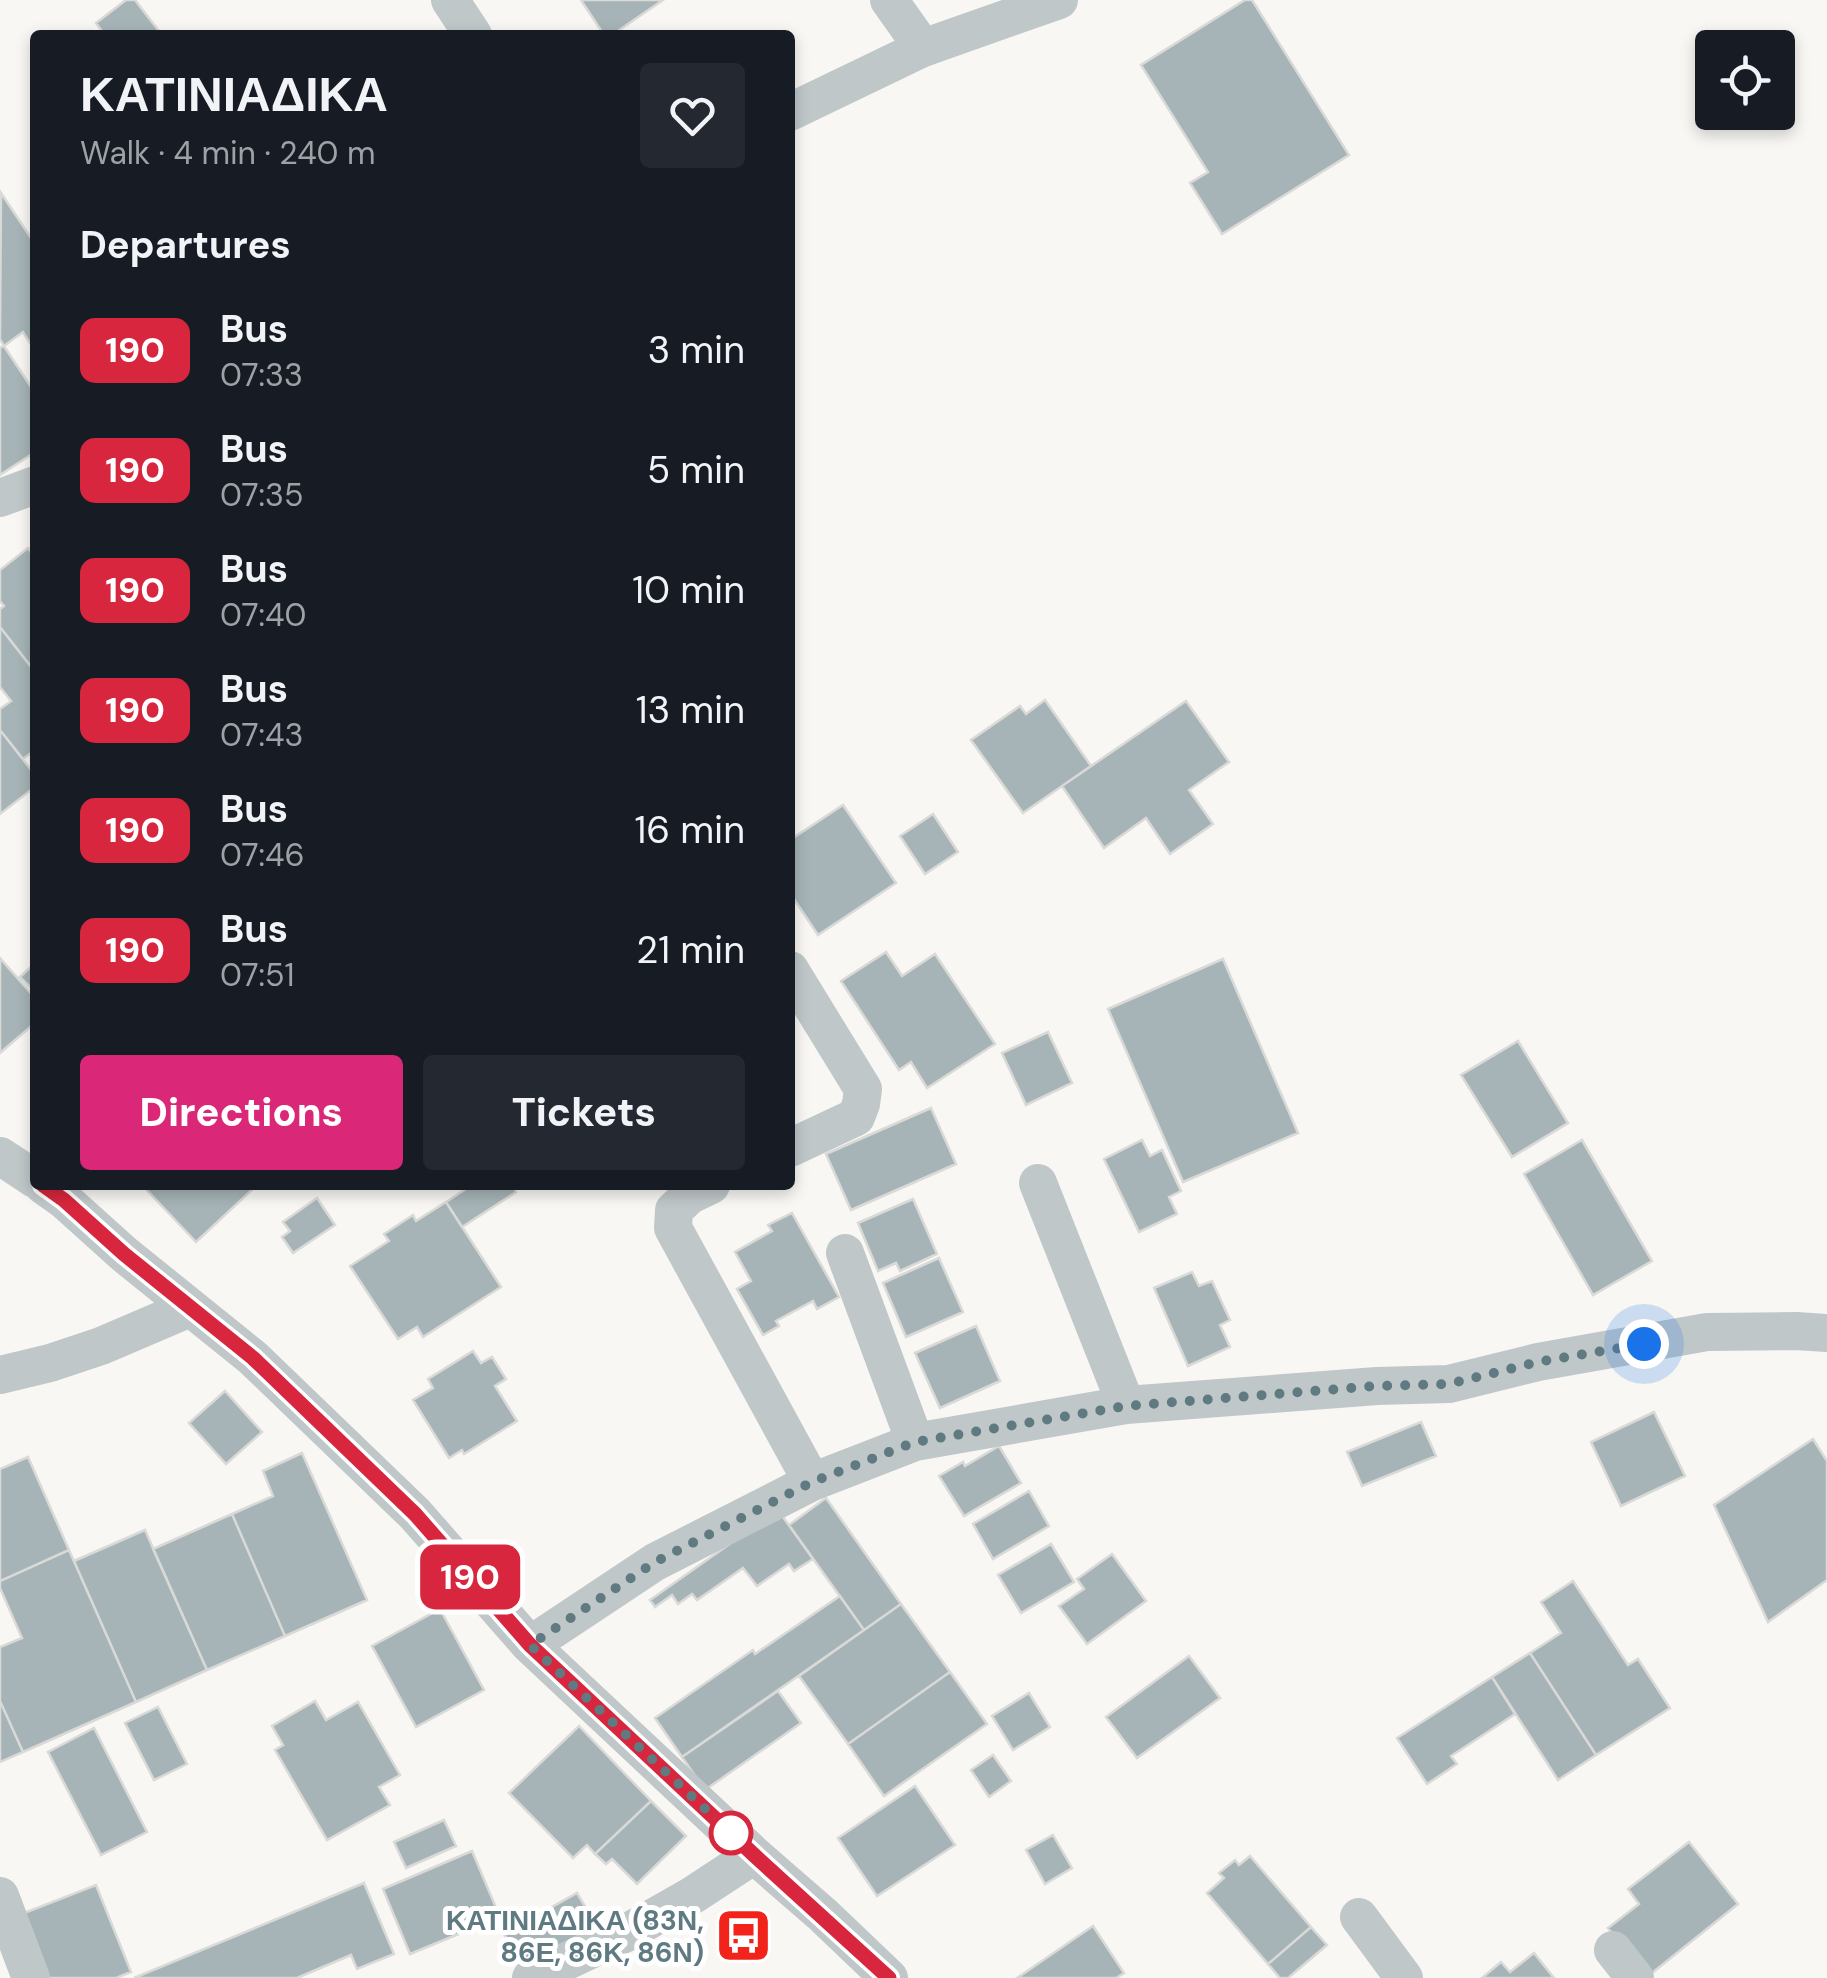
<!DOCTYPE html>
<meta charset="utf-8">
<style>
body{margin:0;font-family:"DM Sans",sans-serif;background:#242831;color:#f1f3f6;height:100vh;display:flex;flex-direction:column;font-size:38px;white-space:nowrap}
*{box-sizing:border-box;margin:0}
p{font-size:32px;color:#9ea1a6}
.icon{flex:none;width:55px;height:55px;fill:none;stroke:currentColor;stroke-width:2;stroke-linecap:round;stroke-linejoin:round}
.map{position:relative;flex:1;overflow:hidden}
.details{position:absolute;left:30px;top:30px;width:765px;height:1160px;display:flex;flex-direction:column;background:#171b24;border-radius:10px;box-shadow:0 5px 15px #0003}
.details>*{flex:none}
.badge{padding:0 20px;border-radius:15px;font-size:35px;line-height:65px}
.tools{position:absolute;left:1695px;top:30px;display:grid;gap:20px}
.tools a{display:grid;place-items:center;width:100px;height:100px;border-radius:10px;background:#171b24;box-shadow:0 5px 15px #0003;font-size:50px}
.you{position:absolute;width:50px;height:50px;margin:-25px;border:8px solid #fff;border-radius:50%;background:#1a73e8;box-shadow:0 0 0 15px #1a73e833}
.map>.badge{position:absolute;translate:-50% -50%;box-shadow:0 0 0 5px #fff}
h2{padding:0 50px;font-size:38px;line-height:90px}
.round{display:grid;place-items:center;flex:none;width:105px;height:105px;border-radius:10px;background:#242831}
.overview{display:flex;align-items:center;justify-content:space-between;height:170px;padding:0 50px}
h1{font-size:48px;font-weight:800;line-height:75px}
.button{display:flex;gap:20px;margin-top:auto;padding:20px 50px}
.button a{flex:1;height:115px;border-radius:10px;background:#db2777;color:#fff;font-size:40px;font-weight:800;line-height:115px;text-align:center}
.button a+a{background:#242831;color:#f1f3f6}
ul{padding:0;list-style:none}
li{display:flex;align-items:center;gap:30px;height:120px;padding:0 50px}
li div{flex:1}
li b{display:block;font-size:38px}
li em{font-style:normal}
li .badge{min-width:110px;font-weight:700;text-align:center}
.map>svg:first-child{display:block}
.building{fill:#a6b4b7;stroke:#d9d9d7;stroke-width:2.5}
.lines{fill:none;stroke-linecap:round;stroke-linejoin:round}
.minor{stroke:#c0c7c9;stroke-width:38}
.line-casing{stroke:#fff;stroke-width:22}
.line{stroke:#d7263d;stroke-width:15}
.walk{stroke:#607a82;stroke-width:10;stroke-dasharray:0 18}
.stop-dot{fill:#fff;stroke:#d7263d;stroke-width:5}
.labels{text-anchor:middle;stroke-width:10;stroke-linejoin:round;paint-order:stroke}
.poi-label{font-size:28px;font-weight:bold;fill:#607a82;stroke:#fff;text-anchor:end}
</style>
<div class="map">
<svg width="1827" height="1978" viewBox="0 0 1827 1978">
<rect width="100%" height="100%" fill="#f8f7f4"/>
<path class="building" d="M126,0H135L162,35H105L96,23Z
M581,0H663L612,35H604Z
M1245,0H1252L1349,155L1222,234L1190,183L1208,172L1141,65Z
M1,193L35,244V351L23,332L4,346L0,339Z
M4,346L35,393V452L0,475V348Z
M28,548L35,557V660L29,664L0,627V609L4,606L0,601V570Z
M0,627L35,672V750L23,759L0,730V709L11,701L0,687Z
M1045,700L1091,766L1023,813L971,740L1020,706L1026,714Z
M1186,701L1229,762L1189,790L1213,824L1170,854L1146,818L1104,848L1062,786Z
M0,730L35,775V787L0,814Z
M843,805L896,883L818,935L790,893V840Z
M933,814L958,852L925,874L900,836Z
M886,952L902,976L935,954L995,1044L927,1088L911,1062L899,1070L841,981Z
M0,958L35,998V1023L0,1053Z
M1223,959L1298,1133L1183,1182L1108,1009Z
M35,963V992L20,977Z
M1048,1032L1072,1083L1026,1105L1002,1053Z
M1518,1041L1568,1123L1512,1157L1461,1075Z
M931,1108L956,1164L851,1210L826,1154Z
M1142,1140L1150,1156L1162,1150L1181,1191L1169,1197L1177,1214L1139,1232L1104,1159Z
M1582,1140L1652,1261L1593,1295L1524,1174Z
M142,1185H257L196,1242Z
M472,1185H512L516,1192L462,1227L446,1202Z
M317,1198L335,1225L293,1253L282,1237L290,1231L283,1222Z
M913,1199L937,1254L900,1271L896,1263L878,1271L858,1223Z
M446,1202L501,1287L423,1337L417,1327L398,1339L350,1266L389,1241L384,1234L413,1215L416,1221Z
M792,1213L839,1297L817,1309L813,1301L776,1321L779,1326L763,1335L737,1289L751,1281L735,1252L772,1231L768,1225Z
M939,1258L963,1312L906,1337L883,1283Z
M1192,1272L1199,1286L1212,1281L1230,1320L1220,1325L1230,1347L1188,1366L1154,1288Z
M976,1326L1000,1381L940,1408L915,1353Z
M473,1351L481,1363L492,1357L506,1379L495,1386L517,1421L464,1454L462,1450L449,1458L413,1400L433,1388L428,1379Z
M225,1391L262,1432L226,1464L189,1423Z
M1654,1412L1685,1476L1621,1506L1591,1442Z
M1421,1422L1436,1456L1362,1486L1347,1452Z
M1813,1439L1827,1461V1580L1768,1622L1714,1505Z
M999,1446L1021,1483L964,1516L939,1476L963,1462L965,1466Z
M302,1453L367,1600L285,1636L232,1514L273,1496L263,1471Z
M28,1457L69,1550L0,1581V1469Z
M1029,1491L1049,1526L993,1559L973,1524Z
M826,1498L901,1604L864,1630L789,1525Z
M778,1510L813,1559L794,1571L789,1564L757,1586L743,1568L697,1600L692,1594L678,1604L672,1595L655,1607L650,1600Z
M232,1514L285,1636L207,1670L153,1549Z
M145,1530L207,1670L136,1702L74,1561Z
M1051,1544L1074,1582L1021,1613L998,1575Z
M69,1550L136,1702L23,1752L0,1701V1647L22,1638L0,1588V1581Z
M1112,1554L1146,1601L1087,1644L1059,1606L1084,1589L1077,1579Z
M1573,1581L1628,1665L1638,1659L1670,1708L1596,1755L1530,1653L1561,1633L1541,1602Z
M840,1596L864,1630L682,1757L655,1718L753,1650L755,1654Z
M901,1604L950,1672L848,1744L799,1676Z
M440,1609L484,1690L416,1727L372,1646Z
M1530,1653L1596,1755L1558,1780L1492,1677Z
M1189,1656L1220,1698L1137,1758L1106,1717Z
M950,1672L987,1724L884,1796L848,1744Z
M1492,1677L1515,1714L1451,1756L1457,1764L1427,1784L1397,1738Z
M778,1691L801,1723L705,1790L682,1757Z
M1029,1693L1050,1727L1013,1750L992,1716Z
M0,1701L23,1752L0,1762Z
M315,1701L326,1720L358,1702L400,1775L379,1787L390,1805L327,1840L275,1750L283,1745L272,1726Z
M158,1707L187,1764L154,1780L125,1723Z
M579,1726L651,1801L595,1854L587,1845L573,1858L509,1793Z
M94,1728L147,1832L101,1855L48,1752Z
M993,1755L1011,1781L989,1797L971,1770Z
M915,1786L955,1845L877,1896L838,1838Z
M651,1801L686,1836L637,1884L612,1859L606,1864L595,1854Z
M444,1820L456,1846L406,1868L394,1842Z
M1053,1835L1072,1868L1045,1884L1026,1850Z
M1689,1842L1738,1904L1647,1977L1608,1928L1639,1904L1628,1889Z
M472,1851L500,1917L410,1954L383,1889Z
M1250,1856L1311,1927L1268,1964L1207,1893L1224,1878L1219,1873L1235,1860L1239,1865Z
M364,1883L394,1954L357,1969L351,1955L297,1978H134Z
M96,1885L131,1972L116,1978H49L19,1915Z
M577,1893L596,1925L524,1968L504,1934Z
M1093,1926L1124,1973L1116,1978H1017Z
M1311,1927L1327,1945L1288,1978H1280L1268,1964Z
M1534,1953L1554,1978H1482L1501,1962L1510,1972Z"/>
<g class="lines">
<path class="minor" d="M450,0L473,35
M889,0L923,48
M790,112L923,48L1059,0
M0,498L35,485
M790,970L863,1089L861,1104L856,1117L790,1148
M0,1156L35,1179
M1038,1183L1126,1405
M43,1185L64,1200L124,1254L253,1358L415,1514L530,1645L754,1855L823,1915L889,1978
M711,1185L690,1195L674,1210L673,1228L812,1482
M845,1253L915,1442
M0,1375L50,1363L101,1346L190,1308
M530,1645L655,1562L812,1482L915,1442L1126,1405L1377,1386L1449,1384L1538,1362L1707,1332L1796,1331L1827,1333
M0,1896L31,1978
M1359,1917L1404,1978
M1613,1950L1635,1978
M531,1978L628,1932L693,1895L754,1855"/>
</g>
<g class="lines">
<defs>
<path id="line" d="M43,1185L64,1200L124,1254L253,1358L415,1514L530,1645L754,1855L889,1978"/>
</defs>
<use href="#line" class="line-casing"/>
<use href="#line" class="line"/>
<path class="walk" d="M731,1833L530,1645L655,1562L812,1482L915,1442L1126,1406L1376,1386L1449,1384L1538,1362L1644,1344"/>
</g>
<defs>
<symbol id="bus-square" viewBox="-11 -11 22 22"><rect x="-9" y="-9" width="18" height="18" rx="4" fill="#f1231b" stroke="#fff"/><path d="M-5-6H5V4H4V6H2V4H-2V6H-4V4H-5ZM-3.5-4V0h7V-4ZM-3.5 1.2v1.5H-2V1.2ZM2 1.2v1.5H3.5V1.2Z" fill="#fff"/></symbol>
</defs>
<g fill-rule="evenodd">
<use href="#bus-square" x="712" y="1904" width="63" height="63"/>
</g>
<circle class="stop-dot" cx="731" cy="1833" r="20"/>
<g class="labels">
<g class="poi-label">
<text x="704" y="1930">ΚΑΤΙΝΙΑΔΙΚΑ (83Ν,<tspan x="704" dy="32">86Ε, 86Κ, 86Ν)</tspan></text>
</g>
</g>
</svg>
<div class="tools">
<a><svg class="icon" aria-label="locate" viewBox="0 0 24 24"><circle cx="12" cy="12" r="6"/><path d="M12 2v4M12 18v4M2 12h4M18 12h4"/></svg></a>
</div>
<div class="you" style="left:1644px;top:1344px"></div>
<b class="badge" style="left:470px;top:1577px;background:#d7263d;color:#fff">190</b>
<section class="details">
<div class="overview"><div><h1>ΚΑΤΙΝΙΑΔΙΚΑ</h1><p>Walk · 4 min · 240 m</p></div><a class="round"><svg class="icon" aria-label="heart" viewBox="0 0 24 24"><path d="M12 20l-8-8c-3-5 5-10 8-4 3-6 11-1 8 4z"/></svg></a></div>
<h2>Departures</h2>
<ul>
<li><span class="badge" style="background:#d7263d;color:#fff">190</span><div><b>Bus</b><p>07:33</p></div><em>3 min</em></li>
<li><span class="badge" style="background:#d7263d;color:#fff">190</span><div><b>Bus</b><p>07:35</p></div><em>5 min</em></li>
<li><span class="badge" style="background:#d7263d;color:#fff">190</span><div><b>Bus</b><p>07:40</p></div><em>10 min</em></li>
<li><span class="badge" style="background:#d7263d;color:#fff">190</span><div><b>Bus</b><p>07:43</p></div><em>13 min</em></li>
<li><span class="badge" style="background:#d7263d;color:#fff">190</span><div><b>Bus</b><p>07:46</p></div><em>16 min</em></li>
<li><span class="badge" style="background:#d7263d;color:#fff">190</span><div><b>Bus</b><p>07:51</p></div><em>21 min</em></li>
</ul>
<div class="button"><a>Directions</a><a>Tickets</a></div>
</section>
</div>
